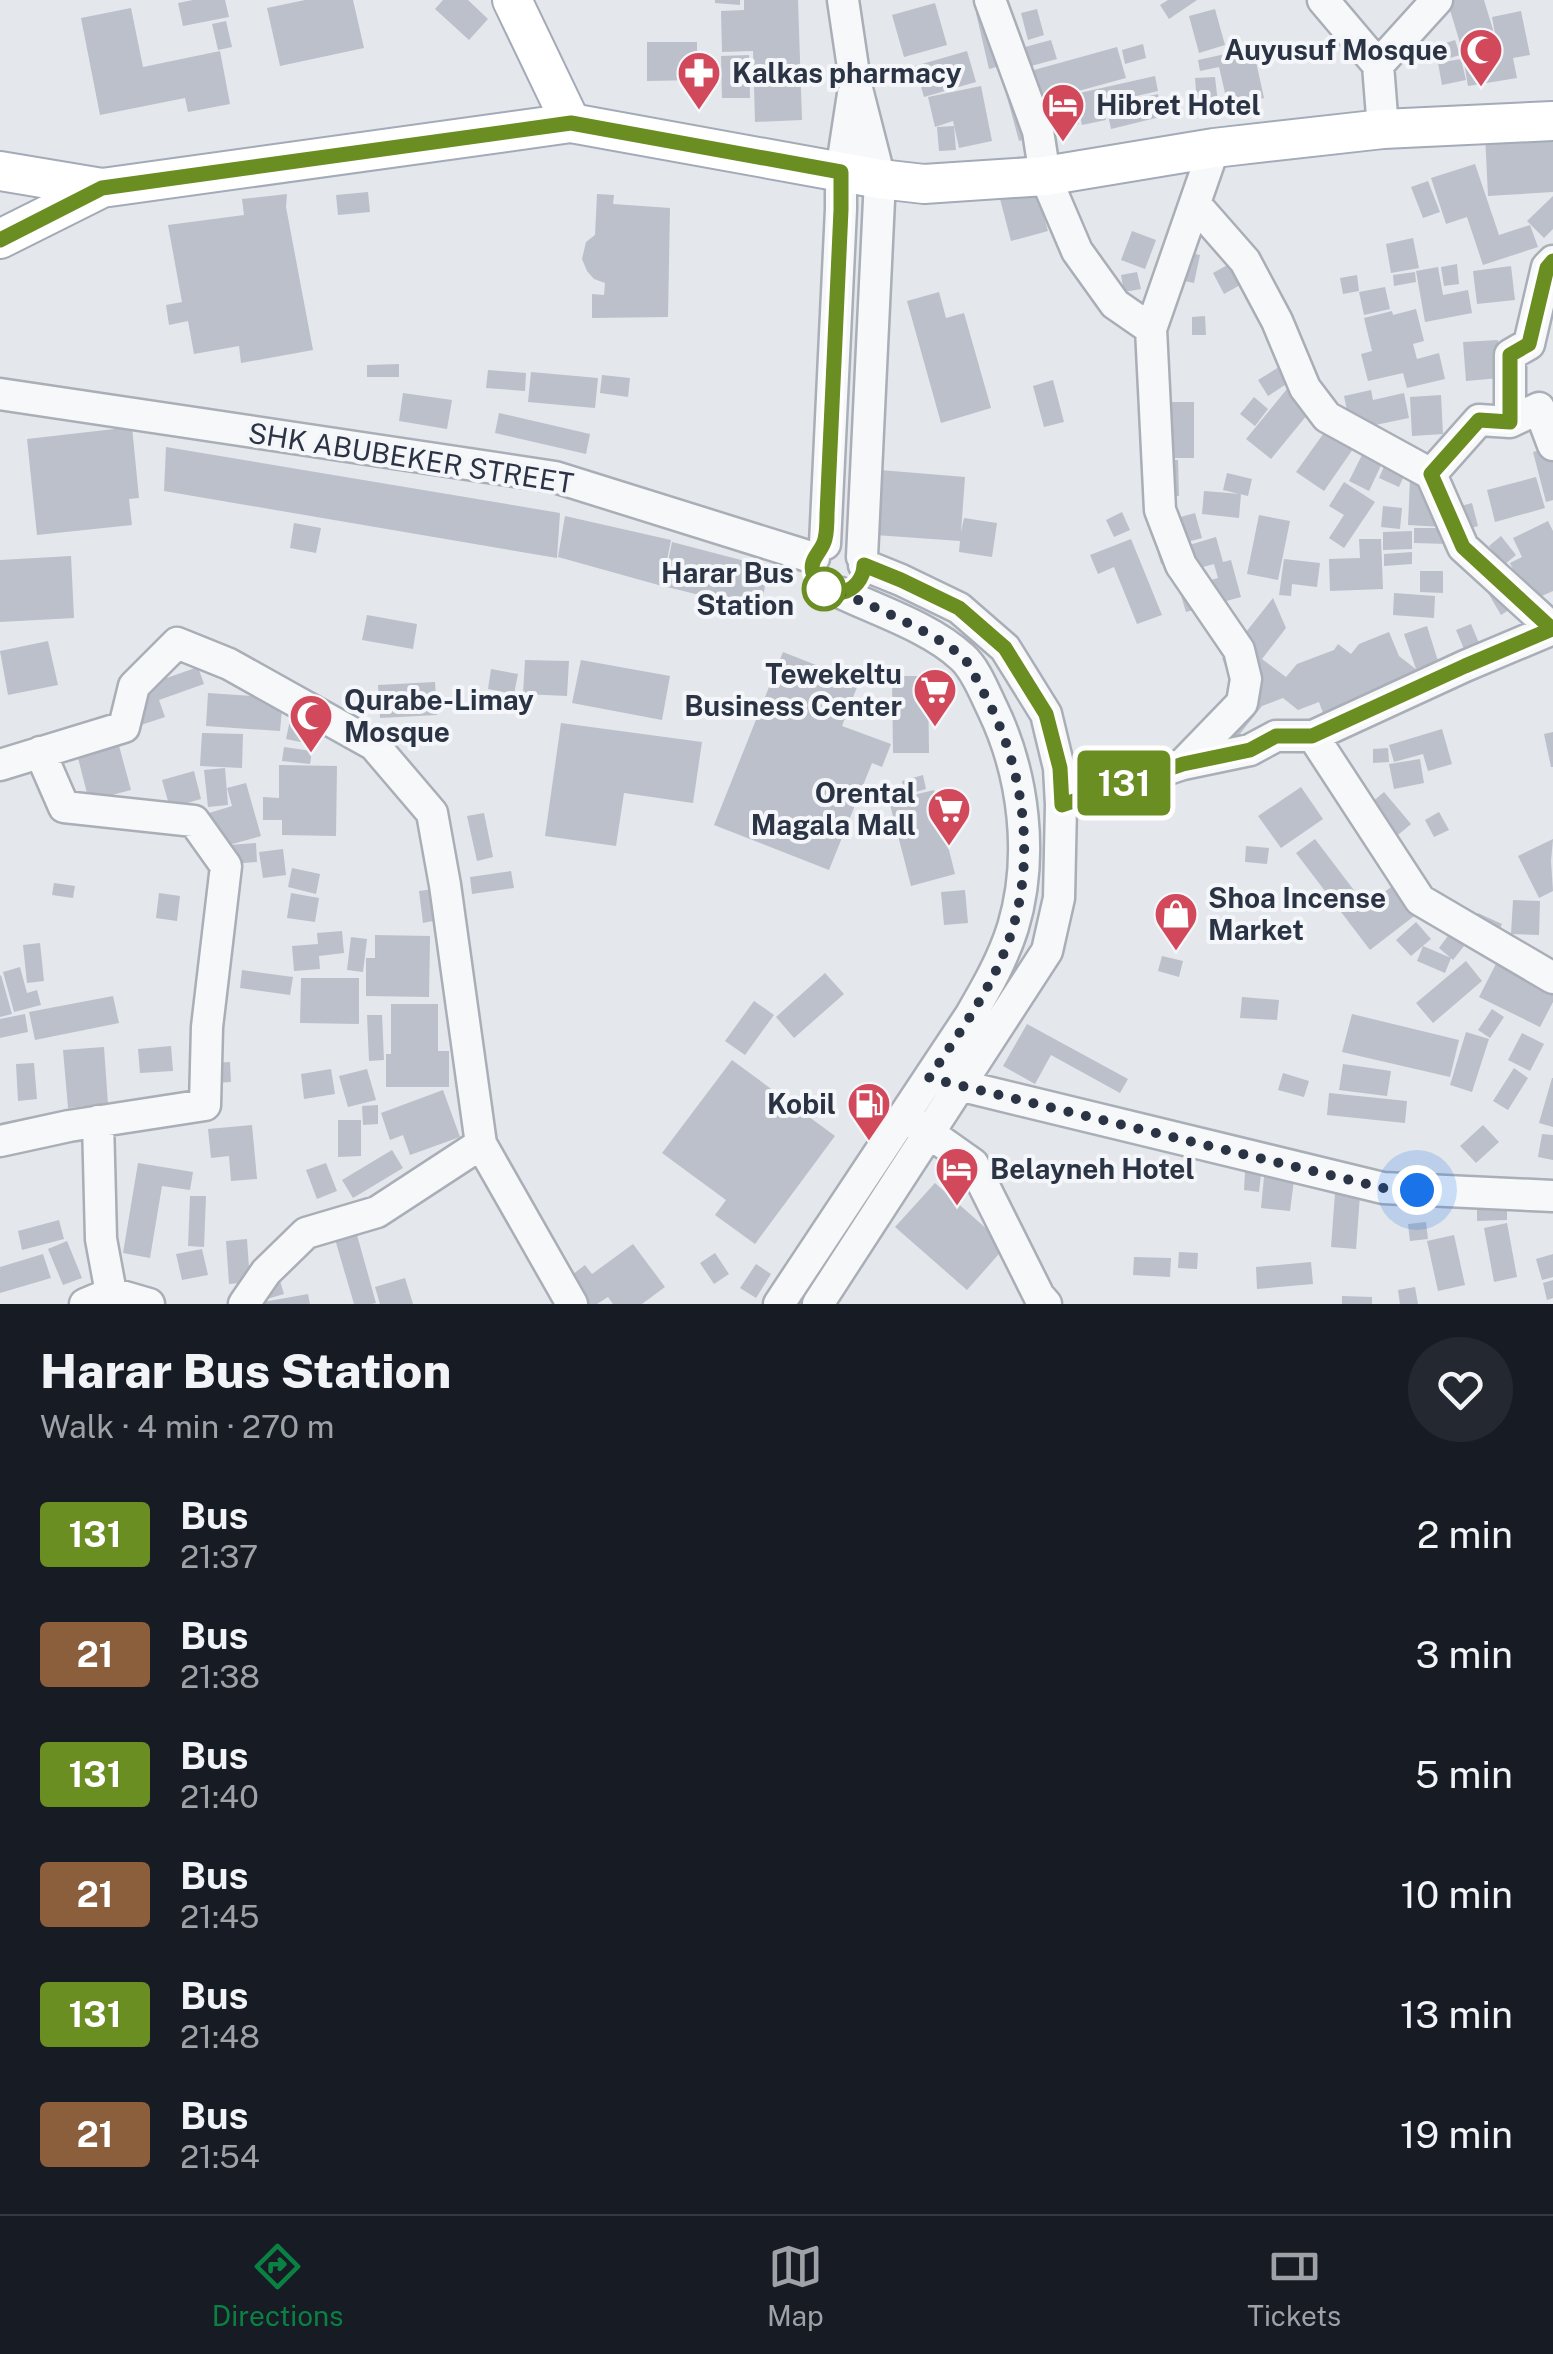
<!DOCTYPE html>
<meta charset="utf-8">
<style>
body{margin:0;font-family:"Public Sans",sans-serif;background:#242831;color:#f1f3f6;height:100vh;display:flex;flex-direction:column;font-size:38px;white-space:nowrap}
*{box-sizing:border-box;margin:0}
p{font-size:32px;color:#9ea1a6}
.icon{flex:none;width:55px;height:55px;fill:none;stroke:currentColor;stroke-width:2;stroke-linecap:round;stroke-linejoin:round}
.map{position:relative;height:1304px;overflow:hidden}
.side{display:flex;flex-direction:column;background:#171b24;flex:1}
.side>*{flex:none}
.badge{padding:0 20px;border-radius:8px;font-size:35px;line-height:65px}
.you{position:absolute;width:50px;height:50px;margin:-25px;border:8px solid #fff;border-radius:50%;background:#1a73e8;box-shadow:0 0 0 15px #1a73e833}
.map>.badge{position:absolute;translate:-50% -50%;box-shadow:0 0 0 5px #fff}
.round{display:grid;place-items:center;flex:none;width:105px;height:105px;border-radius:52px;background:#242831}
.summary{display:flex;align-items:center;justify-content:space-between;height:170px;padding:0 40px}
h1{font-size:48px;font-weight:800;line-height:75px}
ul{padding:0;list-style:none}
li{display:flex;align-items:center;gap:30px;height:120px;padding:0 40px}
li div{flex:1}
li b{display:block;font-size:38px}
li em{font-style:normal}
li .badge{min-width:110px;font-weight:700;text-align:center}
.menu{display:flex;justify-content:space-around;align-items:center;height:140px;border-top:2px solid #363941;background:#171b24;font-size:28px;color:#9ea1a6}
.menu a{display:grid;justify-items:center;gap:5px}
.menu .current{color:#0b8043}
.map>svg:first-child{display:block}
.building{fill:#bbc0ca;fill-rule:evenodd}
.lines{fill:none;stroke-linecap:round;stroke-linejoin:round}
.minor-casing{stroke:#a9aeb7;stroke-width:35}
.major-casing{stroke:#a3abb8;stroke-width:42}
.minor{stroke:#f7f8fa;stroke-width:30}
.major{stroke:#fff;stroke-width:38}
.line-casing{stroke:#fff;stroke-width:22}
.line{stroke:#6b8e23;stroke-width:15}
.walk{stroke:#2b3445;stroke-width:10;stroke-dasharray:0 18}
.stop-dot{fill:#fff;stroke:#6b8e23;stroke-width:5}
.labels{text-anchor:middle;stroke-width:8;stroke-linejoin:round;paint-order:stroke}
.poi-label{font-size:28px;font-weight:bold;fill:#2b3445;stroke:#f4f6f9;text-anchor:start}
.street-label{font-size:28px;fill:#2b3445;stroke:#f4f6f9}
.stop-label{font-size:28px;font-weight:bold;fill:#2b3445;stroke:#f4f6f9;text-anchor:end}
</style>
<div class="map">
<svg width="1553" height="1304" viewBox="0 0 1553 1304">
<rect width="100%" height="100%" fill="#e4e7ec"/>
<path class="building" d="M193,0H225L229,17L183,26L178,3Z
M305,0H353L364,48L280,66L267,8Z
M443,0H468L488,19L469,40L435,9Z
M715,0H740V5L715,3Z
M744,0H798L802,120L755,122L753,51L722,52L721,11L744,10Z
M1168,0H1197L1169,19L1160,5Z
M1447,0H1484L1494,33L1460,43Z
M935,3L947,45L904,57L892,15Z
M1007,5L1019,61L989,69L976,13Z
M131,8L143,67L220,51L230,104L188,112L185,98L100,115L81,18Z
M1037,9L1044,35L1028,40L1021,13Z
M1215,9L1225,45L1199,53L1189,16Z
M1521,11L1530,55L1513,58L1517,78L1468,86L1462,51L1497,45L1492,17Z
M226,21L232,47L218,50L212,24Z
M1051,40L1057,59L1031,66L1025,47Z
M1455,40L1460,55L1436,62L1431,48Z
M647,42H697V80L647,81Z
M1143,44L1146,58L1125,64L1122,50Z
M1117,47L1126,78L1071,93L1079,124L1019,141L1002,79Z
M1253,48L1264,98L1228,106L1219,67L1200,71L1198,60Z
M967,51L976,82L924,97L915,66Z
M749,55L750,98H722L721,56Z
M1461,59L1466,80L1442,85L1438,63Z
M1155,76L1158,91L1102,104L1106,120L1082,125L1075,94Z
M1215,77L1218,103L1197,104L1195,78Z
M981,86L992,141L959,148L953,121L935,127L928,97Z
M1158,94L1164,116L1111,129L1106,106Z
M954,126L956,150L939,151L937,127Z
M1553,130V192L1488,196L1485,134Z
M1475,164L1499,235L1530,225L1538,247L1483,265L1467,217L1446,224L1431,178Z
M1428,181L1440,212L1423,218L1411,187Z
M1035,185L1048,231L1011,241L999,195Z
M368,192L370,212L338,215L336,195Z
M287,194L286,207L313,350L241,363L239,346L194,354L188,321L169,325L166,305L182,302L168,225L244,215L242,199Z
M597,194L614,195L613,204L670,208L668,317L592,318V294L604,295L605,283L594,279L587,271L582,259L586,242L595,235Z
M1553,196V229L1544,238L1527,221Z
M1132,231L1156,240L1145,269L1121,260Z
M1413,238L1419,268L1391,273L1386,244Z
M1170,249L1200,255L1194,283L1164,277Z
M1231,263L1242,284L1224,294L1213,273Z
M1457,264L1459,284L1444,286L1441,267Z
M1511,266L1515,300L1477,304L1473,271Z
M1438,267L1443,295L1468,290L1472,313L1425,322L1416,271Z
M1137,272L1141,289L1124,292L1121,275Z
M1415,272L1416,282L1394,286L1393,275Z
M1357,275L1359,291L1343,294L1340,278Z
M1385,287L1390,309L1364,315L1359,292Z
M939,292L946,318L964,313L991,408L941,423L907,301Z
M1416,309L1424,341L1413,344L1417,359L1439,353L1445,379L1407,388L1403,373L1368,381L1361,354L1372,351L1364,318L1392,311L1393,315Z
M1205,316L1206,335H1192V317Z
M1498,340L1500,378L1466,381L1463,342Z
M399,364V377H367V365Z
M1284,364L1294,379L1268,396L1258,380Z
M488,370L526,373L525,391L486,388Z
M531,372L598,378L595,408L528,402Z
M602,375L630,378L628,397L600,393Z
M1053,380L1064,422L1044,427L1033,386Z
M1287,389L1312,409L1271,459L1246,439Z
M1371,390L1373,400L1404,393L1409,418L1351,430L1344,396Z
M403,393L452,400L447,429L399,421Z
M1441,395L1443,434L1412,436L1410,397Z
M1254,397L1268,409L1255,426L1240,414Z
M1147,402H1194V458H1162Z
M499,413L590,434L586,454L495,433Z
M132,427L139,498L129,499L132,525L37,535L27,439Z
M1326,430L1353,449L1324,491L1296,472Z
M166,447L560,513L557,558L164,491Z
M1553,447V500L1546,502L1533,452Z
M1365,449L1384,459L1369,491L1349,481Z
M1164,460H1178L1179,496L1164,495Z
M1386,462L1406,471L1399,487L1379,478Z
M880,470L965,477L961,532L964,518L997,523L992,557L959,552L960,541L875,535Z
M1227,473L1252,479L1248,496L1223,490Z
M1536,477L1545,508L1495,522L1487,490Z
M1410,479L1445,480L1443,527L1408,525Z
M1344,482L1375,502L1344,548L1329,538L1344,515L1329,506Z
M1204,491L1241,494L1239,518L1202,514Z
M1472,503L1478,526L1461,531L1454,508Z
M1383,506L1402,508L1400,529L1381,527Z
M1122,512L1130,530L1114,537L1106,520Z
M1195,513L1202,538L1180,544L1173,519Z
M1259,515L1290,521L1278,580L1247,574Z
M565,516L671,540L662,586L558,557Z
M1171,520L1179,548L1216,537L1223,562L1231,560L1241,597L1186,612L1175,576L1188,556L1161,564L1150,526ZM1214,564L1218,578L1200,583L1196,569Z
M1548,521L1553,531V591L1528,602L1510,563L1522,557L1513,538Z
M294,523L321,528L316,553L290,548Z
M1414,528H1448V544L1414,543Z
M1412,531V549L1383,550V532Z
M1501,536L1516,555L1504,565L1489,546Z
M1131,539L1162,615L1137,624L1114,567L1098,574L1090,555Z
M1359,539H1381L1383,589L1330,591L1329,559L1360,558Z
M672,542L768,567L761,610L663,586Z
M1412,552V564L1384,566V554Z
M71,556L74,618L0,622V560Z
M1284,559L1320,563L1317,587L1292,584L1291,596L1279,595Z
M1420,571H1443V593L1420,592Z
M1507,582L1520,603L1501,615L1488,593Z
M1394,593L1435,596L1434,618L1393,615Z
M1273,598L1286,628L1262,659L1286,677L1297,664L1334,650L1338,644L1351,654L1359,644L1389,632L1399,656L1422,674L1323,713L1319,702L1298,710L1283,698L1262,706L1232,744L1214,730L1238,699L1222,658L1227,656Z
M367,615L417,624L413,649L362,640Z
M1471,624L1479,643L1464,649L1456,630Z
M1427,626L1438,661L1416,669L1404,634Z
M48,641L58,685L8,695L0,651Z
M783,652L859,682L842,726L891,744L882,767L872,763L829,870L714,825Z
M525,660L569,661L567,696L523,694Z
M581,660L670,676L662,720L572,703Z
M198,667L204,684L159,700L165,717L114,734L107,716L123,711L118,695Z
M491,669L518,674L514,694L488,689Z
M892,676H928L929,753H893Z
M435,682L437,715L380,718L378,685Z
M208,693L283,698L280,731L206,726Z
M290,720L309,724L305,743L286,739Z
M561,723L702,742L693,803L624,793L616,846L545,836Z
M1442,729L1452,764L1428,771L1423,754L1394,762L1389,745Z
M1553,732V767H1551L1544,734Z
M202,733L243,734L242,768L200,766Z
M118,742L131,790L89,801L77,754Z
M284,747L312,751L310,764L282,761Z
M1388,748L1389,762L1373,763V749Z
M1420,759L1424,783L1394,789L1389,764Z
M279,765L337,766L336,836L282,835V820H263V797L279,798Z
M225,768L228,805L208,807L204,770Z
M194,771L201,799L170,808L162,780Z
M923,775L926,789L905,795L902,781Z
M246,783L261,836L218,848L209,813L232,806L227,788Z
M1301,787L1323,819L1281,848L1258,816Z
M934,790L955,874L911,886L889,801Z
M1384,792L1411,824L1385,846L1358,814Z
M1439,812L1449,830L1434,837L1425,820Z
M484,813L493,857L477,861L467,816Z
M1315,839L1366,906L1399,881L1422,910L1370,950L1296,853Z
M1553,839L1551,861L1553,891L1539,898L1518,856Z
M256,843L257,862L231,864L229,845Z
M1246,846L1269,848L1267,864L1245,862Z
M283,849L286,875L263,878L259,852Z
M292,868L320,874L316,894L288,887Z
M511,871L514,888L472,894L470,877Z
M54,883L75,886L73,898L52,895Z
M434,889L438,920L423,923L419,891Z
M965,890L968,923L944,925L941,892Z
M159,893L180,896L177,921L156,918Z
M291,893L319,898L315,922L287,918Z
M1513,900L1540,901L1539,935L1511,934Z
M1478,913L1502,924L1496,937L1472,925Z
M1416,922L1431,939L1411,956L1396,940Z
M1453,929L1468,941L1453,960L1439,948Z
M342,931L344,953L319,956L320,969L294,971L292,946L318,944L317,933Z
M375,935L430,936L429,997L366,996V958H375Z
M351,937L367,939L363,972L347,970Z
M40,943L44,981L27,983L23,945Z
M1423,946L1451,958L1445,973L1417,961Z
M1501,954L1553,980V1002L1540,1027L1479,997Z
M1162,956L1183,961L1179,977L1158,971Z
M1466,961L1482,981L1433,1023L1416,1003Z
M20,967L27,993L37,990L41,1005L14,1012L3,972Z
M242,970L293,977L290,995L240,988Z
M825,973L844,994L794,1038L776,1017Z
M1,975L12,1014L0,1017V976Z
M301,978H359V1024L300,1023Z
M113,996L119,1023L35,1040L29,1012Z
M1242,997L1279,1000L1277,1020L1240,1018Z
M754,1001L774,1015L745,1055L725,1041Z
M391,1004H438V1051H449V1087H386V1054H391Z
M1492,1009L1504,1017L1490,1038L1478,1030Z
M25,1014L28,1032L0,1038V1019Z
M1352,1014L1459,1040L1450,1077L1342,1052Z
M367,1015H382L384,1060L369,1061Z
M1027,1024L1128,1079L1120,1093L1051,1055L1035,1084L1003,1066Z
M1466,1032L1489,1039L1472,1092L1450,1085Z
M1522,1033L1544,1044L1530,1071L1508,1060Z
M171,1046L173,1071L140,1073L138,1049Z
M104,1047L108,1104L68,1108L63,1050Z
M732,1060L835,1136L755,1244L715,1215L726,1200L662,1153Z
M230,1062L231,1082L195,1084L194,1064Z
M34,1063L37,1099L18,1101L16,1064Z
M1343,1064L1391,1071L1387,1096L1339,1090Z
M1514,1068L1528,1078L1508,1110L1493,1101Z
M331,1069L335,1094L304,1099L301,1074Z
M367,1069L376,1100L348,1107L339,1076Z
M1283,1073L1309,1081L1304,1097L1278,1090Z
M1552,1078H1553V1127L1539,1123Z
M443,1090L460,1137L410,1155L403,1135L390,1140L381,1113Z
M1329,1093L1407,1101L1405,1123L1327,1115Z
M378,1105V1124L363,1125L362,1106Z
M338,1120H361V1156L338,1157Z
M252,1125L257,1179L231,1181L229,1156L211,1158L208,1129Z
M1483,1125L1499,1142L1476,1163L1460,1146Z
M1542,1134L1553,1135V1160L1538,1157Z
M392,1150L403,1168L353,1198L342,1180Z
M138,1163L193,1172L190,1190L162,1186L150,1258L123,1253Z
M326,1163L337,1191L317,1199L306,1170Z
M1245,1172L1261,1174L1259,1192L1244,1190Z
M1264,1177L1294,1180L1290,1211L1261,1208Z
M935,1183L1006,1246L967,1290L895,1227Z
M1335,1193L1360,1195L1356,1249L1331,1247Z
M190,1196H206L204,1247L188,1246Z
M1507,1207V1220L1477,1221V1208Z
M59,1220L64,1239L22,1250L18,1231Z
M1426,1222L1428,1239L1410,1241L1408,1224Z
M1507,1223L1517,1277L1494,1282L1484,1228Z
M354,1224L376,1303L371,1304H354L332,1229Z
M1454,1235L1465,1285L1438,1291L1427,1241Z
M247,1239L250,1282L229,1284L226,1241Z
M67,1241L82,1278L63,1285L48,1249Z
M633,1244L665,1287L642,1304H613L608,1297L597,1304H587L568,1278L585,1265L592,1274Z
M202,1249L208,1275L182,1280L176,1254Z
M1179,1252L1198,1253L1197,1269L1178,1268Z
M715,1253L729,1274L714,1284L700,1263Z
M43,1254L51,1278L0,1293V1267Z
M1553,1254V1277L1542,1280L1536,1259Z
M1134,1257L1171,1258L1170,1277L1133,1275Z
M1311,1262L1313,1284L1257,1289L1256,1267Z
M275,1264L284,1294L267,1299L259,1269Z
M756,1264L771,1274L756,1298L740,1288Z
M405,1278L413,1304H380L375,1287Z
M1553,1280V1298L1547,1300L1543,1283Z
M1415,1287L1418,1304H1400L1398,1290Z
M308,1294L310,1304H263V1302Z
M1342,1296L1372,1297V1304H1342Z"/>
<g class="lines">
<defs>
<path id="minor" d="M843,0L855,81L880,179L862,557
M990,0L1038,131L1045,176L1077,251L1115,304L1151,329
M1323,0L1378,65L1383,129
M1378,65L1437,0
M1195,204L1245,261L1277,321L1305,388L1327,417L1431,474L1463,547L1553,629
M1553,261L1547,267L1529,344L1510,355V422L1539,408L1553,445
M0,394L555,477L814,558
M1431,474L1479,420L1510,422
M825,544L841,209V172L853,94
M1313,736L1420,900L1553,978
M1183,764L1242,703L1246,679L1239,650L1181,565L1160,510L1151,329L1214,148
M0,765L124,727L134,686L177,643L229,664L374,745L432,813L445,885L481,1144L572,1304
M1061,805L1183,764L1250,750L1276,736H1313L1465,666L1553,629
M942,1081L1383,1188L1553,1196
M98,1121L101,1239L111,1293
M915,1123L973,1164L1039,1296L1046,1304
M0,1141L69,1126L205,1105L207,1027L226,866L194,821L64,807L40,752
M85,1304L111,1293L149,1304
M244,1304L266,1272L306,1233L377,1212L481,1144
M779,1304L970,1016C987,987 1003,959 1013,927C1034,857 1024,775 993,710C985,694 976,669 962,657C931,628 879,611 841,593
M818,1304L1047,951L1059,898L1061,805L1059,768L1046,714L1005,648L959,608L901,580L864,565"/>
<path id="major" d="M512,0L571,123
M0,171L102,188L571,123L880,179L924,184L1045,176L1214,148L1383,129L1553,121
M0,239L102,188"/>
</defs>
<use href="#minor" class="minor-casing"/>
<use href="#major" class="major-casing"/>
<use href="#minor" class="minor"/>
<use href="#major" class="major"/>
</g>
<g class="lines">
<defs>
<path id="line" d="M0,240L102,188L571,123L841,172V210L827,514C827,522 827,531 825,539C822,553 807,559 814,576C824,605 863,594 864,565L901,580L959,608L1005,648L1046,714L1060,768L1062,805L1183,764L1250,750L1276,736H1312L1465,666L1552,629L1463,547L1431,474L1479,420L1510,422V355L1529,344L1547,268L1553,261"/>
</defs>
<use href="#line" class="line-casing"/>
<use href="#line" class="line"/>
<path class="walk" d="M824,589C831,592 838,592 846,595C873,606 950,640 966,661C972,668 976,679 981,688C1021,758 1036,846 1014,924C998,981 961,1030 929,1078L1383,1188L1417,1190"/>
</g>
<defs>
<symbol id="mosque-pin" viewBox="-11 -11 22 30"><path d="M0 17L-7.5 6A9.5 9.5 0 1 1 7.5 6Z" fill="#d1495b" stroke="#f4f6f9"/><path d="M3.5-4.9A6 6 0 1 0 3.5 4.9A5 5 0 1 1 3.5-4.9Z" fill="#fff"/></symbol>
<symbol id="pharmacy-pin" viewBox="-11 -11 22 30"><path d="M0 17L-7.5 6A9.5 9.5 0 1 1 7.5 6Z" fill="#d1495b" stroke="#f4f6f9"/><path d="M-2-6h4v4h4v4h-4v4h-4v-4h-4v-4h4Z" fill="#fff"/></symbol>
<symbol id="hotel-pin" viewBox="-11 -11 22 30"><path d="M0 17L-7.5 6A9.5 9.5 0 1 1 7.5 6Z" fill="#d1495b" stroke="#f4f6f9"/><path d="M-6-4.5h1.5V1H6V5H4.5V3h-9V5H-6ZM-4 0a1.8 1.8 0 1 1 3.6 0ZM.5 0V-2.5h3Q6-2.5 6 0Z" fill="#fff"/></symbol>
<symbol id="supermarket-pin" viewBox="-11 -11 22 30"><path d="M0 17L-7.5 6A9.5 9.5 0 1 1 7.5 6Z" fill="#d1495b" stroke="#f4f6f9"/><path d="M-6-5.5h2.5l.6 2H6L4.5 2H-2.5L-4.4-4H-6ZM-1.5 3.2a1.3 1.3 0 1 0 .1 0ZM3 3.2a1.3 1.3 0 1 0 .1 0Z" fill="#fff"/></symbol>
<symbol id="shop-pin" viewBox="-11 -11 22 30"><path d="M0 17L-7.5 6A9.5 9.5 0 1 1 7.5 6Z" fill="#d1495b" stroke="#f4f6f9"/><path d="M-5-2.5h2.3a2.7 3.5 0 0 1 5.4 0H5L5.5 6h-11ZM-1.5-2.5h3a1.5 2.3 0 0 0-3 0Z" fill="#fff"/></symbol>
<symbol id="fuel-pin" viewBox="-11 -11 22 30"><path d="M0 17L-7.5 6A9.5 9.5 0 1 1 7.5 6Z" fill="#d1495b" stroke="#f4f6f9"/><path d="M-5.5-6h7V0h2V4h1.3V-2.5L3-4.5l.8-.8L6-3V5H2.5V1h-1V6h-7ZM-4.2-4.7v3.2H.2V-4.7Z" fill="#fff"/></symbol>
</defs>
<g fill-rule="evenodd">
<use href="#mosque-pin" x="1456" y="25" width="50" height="68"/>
<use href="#pharmacy-pin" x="674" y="48" width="50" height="68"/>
<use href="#hotel-pin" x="1038" y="80" width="50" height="68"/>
<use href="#supermarket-pin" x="910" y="665" width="50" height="68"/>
<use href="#mosque-pin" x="286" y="691" width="50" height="68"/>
<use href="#supermarket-pin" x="924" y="784" width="50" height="68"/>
<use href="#shop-pin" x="1151" y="889" width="50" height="68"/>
<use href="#fuel-pin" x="844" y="1079" width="50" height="68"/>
<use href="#hotel-pin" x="932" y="1144" width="50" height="68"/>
</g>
<circle class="stop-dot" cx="824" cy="589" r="20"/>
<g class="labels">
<g class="poi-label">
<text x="1448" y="60" text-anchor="end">Auyusuf Mosque</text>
<text x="732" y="83">Kalkas pharmacy</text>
<text x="1096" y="115">Hibret Hotel</text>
<text x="902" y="684" text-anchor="end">Tewekeltu<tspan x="902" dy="32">Business Center</tspan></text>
<text x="344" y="710">Qurabe-Limay<tspan x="344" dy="32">Mosque</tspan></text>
<text x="916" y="803" text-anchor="end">Orental<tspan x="916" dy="32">Magala Mall</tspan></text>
<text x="1208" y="908">Shoa Incense<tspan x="1208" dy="32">Market</tspan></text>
<text x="836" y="1114" text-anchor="end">Kobil</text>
<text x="990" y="1179">Belayneh Hotel</text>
</g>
<g class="street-label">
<text transform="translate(411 458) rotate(9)" y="10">SHK ABUBEKER STREET</text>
</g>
<g class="stop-label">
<text x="794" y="583">Harar Bus<tspan x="794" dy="32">Station</tspan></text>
</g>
</g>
</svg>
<div class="you" style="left:1417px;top:1190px"></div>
<b class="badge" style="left:1124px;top:783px;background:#6b8e23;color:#fff">131</b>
</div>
<section class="side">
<div class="summary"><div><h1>Harar Bus Station</h1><p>Walk · 4 min · 270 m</p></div><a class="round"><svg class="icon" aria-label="heart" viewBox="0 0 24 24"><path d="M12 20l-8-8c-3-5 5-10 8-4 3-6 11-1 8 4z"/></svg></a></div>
<ul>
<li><span class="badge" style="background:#6b8e23;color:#fff">131</span><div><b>Bus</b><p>21:37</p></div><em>2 min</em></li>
<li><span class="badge" style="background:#8b5e3c;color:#fff">21</span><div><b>Bus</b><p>21:38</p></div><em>3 min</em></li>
<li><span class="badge" style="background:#6b8e23;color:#fff">131</span><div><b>Bus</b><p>21:40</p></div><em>5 min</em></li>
<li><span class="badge" style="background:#8b5e3c;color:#fff">21</span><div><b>Bus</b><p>21:45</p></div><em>10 min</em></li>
<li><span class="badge" style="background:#6b8e23;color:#fff">131</span><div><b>Bus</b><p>21:48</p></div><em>13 min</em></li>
<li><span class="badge" style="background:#8b5e3c;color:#fff">21</span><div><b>Bus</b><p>21:54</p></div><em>19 min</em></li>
</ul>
</section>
<nav class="menu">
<a class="current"><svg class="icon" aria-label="directions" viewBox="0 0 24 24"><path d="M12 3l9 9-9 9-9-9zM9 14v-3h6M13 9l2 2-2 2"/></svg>Directions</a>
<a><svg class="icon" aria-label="map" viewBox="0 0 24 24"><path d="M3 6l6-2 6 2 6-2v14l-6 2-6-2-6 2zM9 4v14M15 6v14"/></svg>Map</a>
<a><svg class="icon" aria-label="tickets" viewBox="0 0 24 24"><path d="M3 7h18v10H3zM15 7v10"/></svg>Tickets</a>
</nav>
